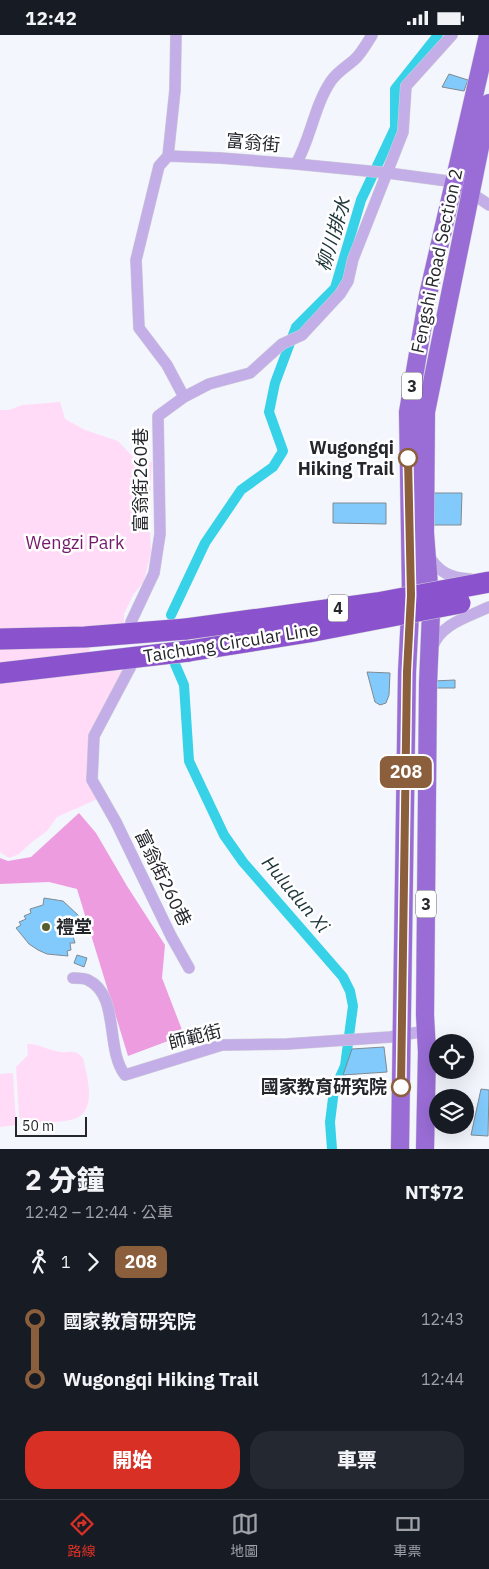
<!DOCTYPE html>
<html lang="zh-TW">
<meta charset="utf-8">
<style>
body{margin:0;font-family:"IBM Plex Sans","Noto Sans TC",sans-serif;background:#242831;color:#f1f3f6;height:100vh;display:flex;flex-direction:column;font-size:19px;white-space:nowrap}
*{box-sizing:border-box;margin:0}
p{font-size:16px;color:#9ea1a6}
.icon{flex:none;width:28px;height:28px;fill:none;stroke:currentColor;stroke-width:2;stroke-linecap:round;stroke-linejoin:round}
.map{position:relative;height:1114px;overflow:hidden}
.panel{display:flex;flex-direction:column;background:#171b24;flex:1}
.panel>*{flex:none}
.badge{padding:0 10px;border-radius:8px;font-size:18px;line-height:32px}
.controls{position:absolute;left:429px;top:999px;display:grid;gap:10px}
.controls a{display:grid;place-items:center;width:45px;height:45px;border-radius:50%;background:#171b24;box-shadow:0 5px 20px #0002;font-size:25px}
.scale{position:absolute;left:15px;bottom:12px;width:72px;box-sizing:border-box;padding-left:5px;border:2px solid #26272c;border-top:0;font-size:14px;line-height:18px;white-space:nowrap;color:#26272c;-webkit-text-stroke:4px #fff;paint-order:stroke}
.map>.badge{position:absolute;translate:-50% -50%;box-shadow:0 0 0 2px #fff}
.legs{display:flex;align-items:center;gap:8px;height:55px;padding:0 25px;font-size:16px}
.legs p{margin-inline-start:auto}
.headline{display:flex;align-items:center;justify-content:space-between;height:85px;padding:0 25px}
h1{font-size:28px;font-weight:800;line-height:38px}
.button{display:flex;gap:10px;margin-top:auto;padding:10px 25px}
.button a{flex:1;height:58px;border-radius:20px;background:#d93025;color:#fff;font-size:20px;font-weight:800;line-height:58px;text-align:center}
.button a+a{background:#242831;color:#f1f3f6}
ul{padding:0 25px;list-style:none}
li{display:flex;align-items:center;gap:18px;height:60px;font-size:19px}
li i{display:grid;place-items:center;width:8px;height:100%;margin:0 6px;background:currentColor}
li i::after{content:'';width:12px;height:12px;margin:-6px;border:4px solid;border-radius:50%;background:#171b24}
li p{margin-inline-start:auto}
li:first-child i{background:linear-gradient(#0000 50%,currentColor 0)}
li:last-child i{background:linear-gradient(currentColor 50%,#0000 0)}
.status{display:flex;justify-content:space-between;align-items:center;height:35px;padding:0 25px;background:#171b24;direction:ltr}
.status svg{height:14px;fill:currentColor}
.menu{display:flex;justify-content:space-around;align-items:center;height:70px;border-top:1px solid #363941;background:#171b24;font-size:14px;color:#9ea1a6}
.menu a{display:grid;justify-items:center;gap:2px}
.menu .on{color:#d93025}
.map>svg:first-child{display:block}
.green{fill:#ffdbf7}
.forest{fill:#ed9ddf}
.lines{fill:none;stroke-linecap:round;stroke-linejoin:round}
.canal{stroke:#37d2e8;stroke-width:10}
.building{fill:#82cafb;stroke:#808a91}
.street-casing{stroke:#cfd1d7;stroke-width:12}
.primary-casing{stroke:#cfd1d7;stroke-width:19}
.highway-casing{stroke:#cfd1d7;stroke-width:22}
.street{stroke:#c4aee8;stroke-width:11}
.primary{stroke:#9a6dd6;stroke-width:18}
.highway{stroke:#8b52ce;stroke-width:21}
.highway-bridge-casing{stroke:#cfd1d7;stroke-width:22;stroke-linecap:butt}
.highway-bridge{stroke:#8b52ce;stroke-width:21}
.line-1-casing{stroke:#fff;stroke-width:11}
.line-1{stroke:#8b5e3c;stroke-width:8}
.stop-1-dot{fill:#fff;stroke:#8b5e3c;stroke-width:2.5}
.poi-dot{fill:#575e2d;stroke:#fff;stroke-width:2}
.labels{text-anchor:middle;stroke-width:5;stroke-linejoin:round;paint-order:stroke}
.shield{fill:#fff;stroke:#67686b;stroke-width:1}
.shield-label{font-size:16px;font-weight:bold;fill:#26272c}
.street-label{font-size:18px;fill:#26272c;stroke:#fff}
.stop-label{font-size:18px;font-weight:bold;fill:#26272c;stroke:#fff;text-anchor:end}
.park-label{font-size:18px;fill:#75196b;stroke:#fff}
.poi-label{font-size:18px;font-weight:bold;fill:#26272c;stroke:#fff;text-anchor:start}
.water-label{font-size:19px;font-style:italic;fill:#1d3539;stroke:#fff}
</style>
<div class="status"><b>12:42</b><svg viewBox="0 0 49 12"><path d="M0 12V9h3v3zM5 12V6h3v6zM10 12V3h3v9zM15 12V0h3v12zM26 1h20v11H26zM47 4h2v5h-2z"/></svg></div>
<div class="map">
<svg width="489" height="1114" viewBox="0 0 489 1114">
<rect width="100%" height="100%" fill="#f4f6fd"/>
<path class="green" d="M60,367L65,384L85,395L118,406L133,422L152,427L149,481L151,516L144,546L133,560L124,579V595L90,596L89,636H128L92,695L100,763L57,782L47,796L32,807L19,819L9,823L0,817V375H9L22,370Z
M27,1009C41,1009 49,1016 61,1017C65,1018 69,1016 73,1017C78,1017 80,1020 83,1023C87,1040 98,1077 74,1084C60,1088 42,1087 27,1088L22,1086L19,1081L16,1032L28,1020Z
M13,1038L16,1090L0,1092V1039Z"/>
<path class="forest" d="M79,778L96,798L127,851L165,910L162,943L184,1000L128,1021L77,854L49,847L0,849V823L8,826L31,822Z"/>
<g class="lines">
<path class="canal" d="M171,580L205,508L241,455L273,432L283,416L269,377L275,348L296,292L335,253L361,165L395,93V54L438,0
M175,629L184,650L189,726L224,800L243,827L343,942L350,956L353,971L345,1031L334,1055L330,1087L332,1114"/>
</g>
<path class="building" d="M449,39L468,45L464,56L442,52Z
M433,458H462L461,490H432Z
M333,468H386V489L333,488Z
M367,637L390,638L389,660L386,668L380,670L375,667Z
M455,645V653H433V646Z
M44,863L63,866L79,881L72,886L77,900L73,901L75,908H70L71,915L67,916L68,921L47,919L38,915L29,909L16,893L21,890L19,887L26,884L24,881L31,878L30,874L43,870Z
M77,920L87,923L84,932L74,928Z
M384,1012L387,1037L343,1040L352,1014Z
M481,1054L489,1055L488,1101L471,1100Z"/>
<g class="lines">
<defs>
<path id="street" d="M168,121L220,123L296,129L388,138L455,147L489,170
M168,121L159,131L136,225L139,293L167,330L184,362
M168,121L175,55L176,0
M296,129C311,103 314,71 331,46C337,37 346,32 354,25C361,19 367,8 372,0
M428,519C437,537 451,543 470,544
M131,587L154,538L160,499L158,381L184,362L209,349L250,338L282,309L302,300L340,259L348,246L353,224L403,97L406,51L452,0
M432,613C440,589 468,582 489,572
M131,631L94,701L92,745L116,787L171,901L189,933
M73,943C77,943 84,943 88,945C120,960 105,1014 125,1040L222,1010L287,1009L390,1002L426,996"/>
<path id="primary" d="M400,1114L407,637L411,560L408,377L428,260L488,0
M425,1114L427,1017L425,980L428,649L431,578L425,498L426,377L489,68"/>
<path id="highway" d="M0,604L85,602L186,594
M0,638L189,616"/>
</defs>
<use href="#street" class="street-casing"/>
<use href="#primary" class="primary-casing"/>
<use href="#highway" class="highway-casing"/>
<use href="#street" class="street"/>
<use href="#primary" class="primary"/>
<use href="#highway" class="highway"/>
<defs>
<path id="highway-bridge" d="M186,594L377,568L489,547
M189,616L309,597L460,568"/>
</defs>
<use href="#highway-bridge" class="highway-bridge-casing"/>
<use href="#highway-bridge" class="highway-bridge"/>
</g>
<g class="lines">
<defs>
<path id="line-1" d="M401,1052L407,637L411,560L408,423"/>
</defs>
<use href="#line-1" class="line-1-casing"/>
<use href="#line-1" class="line-1"/>
</g>
<g class="stop-1-dot">
<circle cx="408" cy="423" r="9"/>
<circle cx="401" cy="1052" r="9"/>
</g>
<circle class="poi-dot" cx="46" cy="892" r="5"/>
<g class="labels">
<g class="shield">
<rect x="402" y="337.5" width="20" height="27" rx="4"/>
<rect x="328" y="559.5" width="20" height="27" rx="4"/>
<rect x="416" y="855.5" width="20" height="27" rx="4"/>
</g>
<g class="shield-label">
<text x="412" y="357">3</text>
<text x="338" y="579">4</text>
<text x="426" y="875">3</text>
</g>
<g class="street-label">
<text transform="translate(253 108) rotate(5)" y="6">富翁街</text>
<text transform="translate(437 226) rotate(-78)" y="6">Fengshi Road Section 2</text>
<text transform="translate(141 445) rotate(-90)" y="6">富翁街260巷</text>
<text transform="translate(231 608) rotate(-9)" y="6">Taichung Circular Line</text>
<text transform="translate(163 843) rotate(64)" y="6">富翁街260巷</text>
<text transform="translate(195 1002) rotate(-14)" y="6">師範街</text>
</g>
<g class="stop-label">
<text x="394" y="419">Wugongqi<tspan x="394" dy="21">Hiking Trail</tspan></text>
<text x="387" y="1058">國家教育研究院</text>
</g>
<g class="park-label">
<text x="75" y="514">Wengzi Park</text>
</g>
<g class="poi-label">
<text x="56" y="898">禮堂</text>
</g>
<g class="water-label">
<text transform="translate(333 199) rotate(-73)" y="7">柳川排水</text>
<text transform="translate(296 859) rotate(50)" y="7">Huludun Xi</text>
</g>
</g>
</svg>
<div class="controls">
<a><svg class="icon" aria-label="locate" viewBox="0 0 24 24"><circle cx="12" cy="12" r="6"/><path d="M12 2v4M12 18v4M2 12h4M18 12h4"/></svg></a>
<a><svg class="icon" aria-label="layers" viewBox="0 0 24 24"><path d="M12 4l9 5-9 5-9-5zM3 14l9 5 9-5"/></svg></a>
</div>
<div class="scale">50 m</div>
<b class="badge" style="left:406px;top:737px;background:#8b5e3c;color:#fff">208</b>
</div>
<section class="panel">
<div class="headline"><div><h1>2 分鐘</h1><p>12:42 – 12:44 · 公車</p></div><b>NT$72</b></div>
<div class="legs"><svg class="icon" aria-label="walk" viewBox="0 0 24 24"><circle cx="13" cy="4" r="2"/><path d="M13 8l-2 6 4 7M11 14l-3 7M7 12l3-4h3l4 4"/></svg>1<svg class="icon" aria-label="forward" viewBox="0 0 24 24"><path d="M9 5l7 7-7 7"/></svg><b class="badge" style="background:#8b5e3c;color:#fff">208</b></div>
<ul>
<li><i style="color:#8b5e3c"></i><b>國家教育研究院</b><p>12:43</p></li>
<li><i style="color:#8b5e3c"></i><b>Wugongqi Hiking Trail</b><p>12:44</p></li>
</ul>
<div class="button"><a>開始</a><a>車票</a></div>
</section>
<nav class="menu">
<a class="on"><svg class="icon" aria-label="directions" viewBox="0 0 24 24"><path d="M12 3l9 9-9 9-9-9zM9 14v-3h6M13 9l2 2-2 2"/></svg>路線</a>
<a><svg class="icon" aria-label="map" viewBox="0 0 24 24"><path d="M3 6l6-2 6 2 6-2v14l-6 2-6-2-6 2zM9 4v14M15 6v14"/></svg>地圖</a>
<a><svg class="icon" aria-label="tickets" viewBox="0 0 24 24"><path d="M3 7h18v10H3zM15 7v10"/></svg>車票</a>
</nav>
